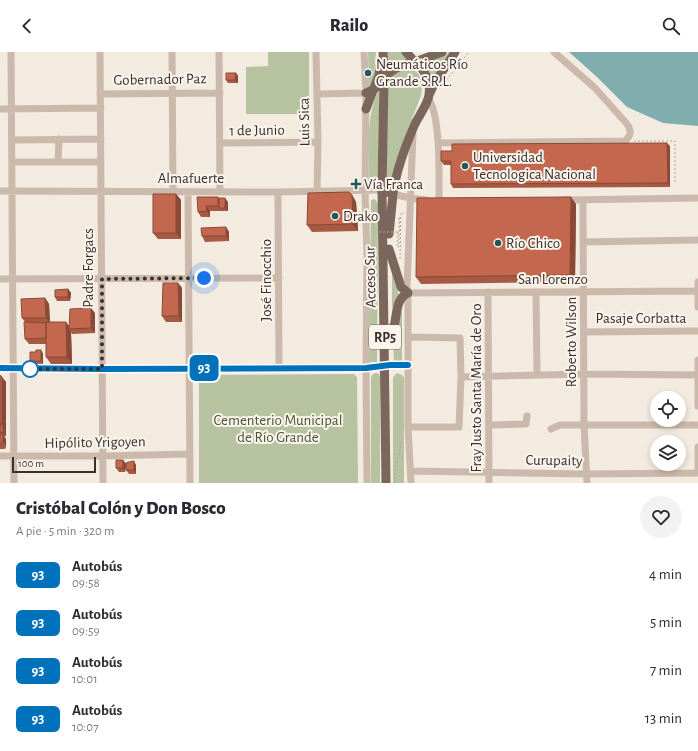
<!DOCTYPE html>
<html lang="es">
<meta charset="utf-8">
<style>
body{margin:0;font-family:"Alegreya Sans",sans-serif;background:#f2f2f3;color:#2b2b33;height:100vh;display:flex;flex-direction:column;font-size:15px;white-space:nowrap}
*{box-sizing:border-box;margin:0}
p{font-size:13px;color:#7c7c81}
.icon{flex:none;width:22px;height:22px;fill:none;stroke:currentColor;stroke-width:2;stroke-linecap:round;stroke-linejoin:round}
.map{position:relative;height:431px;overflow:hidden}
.panel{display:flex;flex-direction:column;background:#fff;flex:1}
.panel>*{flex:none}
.badge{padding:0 8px;border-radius:6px;font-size:14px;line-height:26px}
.controls{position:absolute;left:650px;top:339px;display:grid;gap:8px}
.controls a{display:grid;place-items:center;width:36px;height:36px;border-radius:50%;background:#fff;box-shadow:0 2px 6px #0003;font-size:20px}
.scale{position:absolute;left:12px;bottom:10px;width:84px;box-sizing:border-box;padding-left:4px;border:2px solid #392f2b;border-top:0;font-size:11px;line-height:14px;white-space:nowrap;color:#392f2b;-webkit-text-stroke:3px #faf4ed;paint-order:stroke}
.you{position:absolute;width:20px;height:20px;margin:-10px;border:3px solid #fff;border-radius:50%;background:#1a73e8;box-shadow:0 0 0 6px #1a73e833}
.map>.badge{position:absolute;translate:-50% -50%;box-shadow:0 0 0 2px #fff}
.round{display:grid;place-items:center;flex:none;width:42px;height:42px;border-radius:21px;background:#f2f2f3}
.summary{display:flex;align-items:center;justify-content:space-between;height:68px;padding:0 16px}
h1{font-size:19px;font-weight:800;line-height:30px}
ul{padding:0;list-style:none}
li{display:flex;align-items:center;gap:12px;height:48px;padding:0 16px}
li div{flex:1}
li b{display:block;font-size:15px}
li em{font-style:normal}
li .badge{min-width:44px;font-weight:700;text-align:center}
header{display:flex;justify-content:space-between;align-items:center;height:52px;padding:0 16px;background:#fff;font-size:18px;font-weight:800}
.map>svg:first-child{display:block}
.green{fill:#b7c2a0}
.water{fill:#80aeaf}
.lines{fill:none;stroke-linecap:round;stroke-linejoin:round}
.path{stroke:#b7a496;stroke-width:1;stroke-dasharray:2 2;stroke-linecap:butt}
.minor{stroke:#cbbaac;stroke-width:7}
.major{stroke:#7b665c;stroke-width:9}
.path-bridge{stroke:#b7a496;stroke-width:1;stroke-dasharray:2 2;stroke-linecap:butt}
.wall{fill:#a85943}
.shaded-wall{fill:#884937}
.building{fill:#c3684e;stroke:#884937}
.line-casing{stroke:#fff;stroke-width:9}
.line{stroke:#0072bc;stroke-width:6}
.walk{stroke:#392f2b;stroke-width:4;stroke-dasharray:0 7.2}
.poi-dot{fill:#21585a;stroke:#faf4ed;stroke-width:1.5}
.stop-dot{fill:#fff;stroke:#0072bc;stroke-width:2}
.labels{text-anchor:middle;stroke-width:4;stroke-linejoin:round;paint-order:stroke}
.shield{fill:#faf4ed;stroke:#736a65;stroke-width:1}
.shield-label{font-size:14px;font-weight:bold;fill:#392f2b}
.poi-label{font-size:15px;fill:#392f2b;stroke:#faf4ed;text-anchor:start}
.street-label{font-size:15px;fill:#392f2b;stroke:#faf4ed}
.park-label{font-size:15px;fill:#49572f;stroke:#faf4ed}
</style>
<header><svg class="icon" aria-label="back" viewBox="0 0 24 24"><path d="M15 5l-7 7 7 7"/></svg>Railo<svg class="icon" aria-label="search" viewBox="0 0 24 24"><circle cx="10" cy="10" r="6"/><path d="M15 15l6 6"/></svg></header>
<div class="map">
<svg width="698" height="431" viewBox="0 0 698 431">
<rect width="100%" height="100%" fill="#f3eae0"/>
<path class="green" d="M268,0H309V62H246V15L268,14Z
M368,0H376L374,24L369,38Z
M386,0H403L409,8L403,9L386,16Z
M449,0L430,30L422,10L440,5Z
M407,16C422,17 423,32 421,44L403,89L391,129L387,131H386L388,32L393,22Z
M379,37V131L370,132L369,128C369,98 365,66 379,37Z
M375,147L378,152L377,310H369L371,148Z
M392,221L399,243L392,256Z
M402,257V310H394L393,284Z
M376,321L379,322L380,325V431H371V325L373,322Z
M397,321L402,323L404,326V431H393V325Z
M354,322L357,325L358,431H199V326L202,323Z"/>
<path class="water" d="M569,0H698V74L663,71L627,55L597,25Z"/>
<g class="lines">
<path class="path" d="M444,31L469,0
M634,89H675V132
M373,177V165H376
M398,180L397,195H399V165H400V181
M373,199L374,197L373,192
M400,207L401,161H404
M395,431V419L402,388"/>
<path class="minor" d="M11,0L14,431
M100,0L103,431
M172,0L173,139
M219,0L220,139
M316,0L318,90L317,139
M364,0L366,41L365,139L367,204L366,316L367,431
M100,42L220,41
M317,42L366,41
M428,46C441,63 439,125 439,148
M0,57L101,56
M12,88L101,87
M220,91L318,90
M439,91L625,89C631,84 632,79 627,72L595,36L554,0
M12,110H101
M58,110L59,87
M0,139L278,140L382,138
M188,140L190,431
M278,140L279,315
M393,142L410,146L426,148
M564,148L698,146
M583,148L584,372L587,431
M583,190L698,188
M0,227L279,226
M698,230V255
M488,240L489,431
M536,240L537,323
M408,241L698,239
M584,280L698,279
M698,308V354
M0,316L102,317L366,316L391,313H408
M461,325L584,322L698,323
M489,373L526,372L527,364
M408,375H459L461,325L460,286L408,285
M551,377L560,373H698
M0,404H102L190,402
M411,419L587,422L698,421V395
M411,431L408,375V241L407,235L413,82"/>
<path class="major" d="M406,0L415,10L442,0
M366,41C377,37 381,31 388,22C395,15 405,12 415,10C425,18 431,30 429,43C428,52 418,65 414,74C405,95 396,119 393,142L382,138L384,27L383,0
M430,41L434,32L455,0
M366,57L379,23L380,13
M382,138L386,431
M389,182L393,142
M389,197L401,235L408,241C397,246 397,259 395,270C394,274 392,279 390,283"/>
<path class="path-bridge" d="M379,180H398"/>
</g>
<path class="wall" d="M236,21L238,24V31H228L226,28Z
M670,94V135L453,136L451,132V113H444L441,109Z
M176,142L181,148V187H158L153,181Z
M352,143L356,150L358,179L312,180L307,173Z
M219,146L228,150V159H210V165H201L198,160Z
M576,152L575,230L421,232L416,225Z
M226,175L229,180V189L205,190L202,184Z
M178,231L182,236V270H166L162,264Z
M68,237L71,241L70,249H57L55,245Z
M45,246L49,252L50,270H66L69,274L95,261V281L72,282L71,280L72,312H51L46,305V292H29L25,287V270L22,266Z
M41,298L43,302V312H32L30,309Z
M0,323L6,330V384H4L6,387V395L5,397H0Z
M123,408L126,412L125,420H119L116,416Z
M136,413V422H129L126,418Z"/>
<path class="shaded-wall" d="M236,21L238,24V31L235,28Z
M667,91L670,94V135L668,131Z
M176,142L181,148V187L176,181Z
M352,143L356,150L358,179L353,172Z
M218,145L221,150L219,156L218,154Z
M571,145L576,152L575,230L570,223Z
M225,146L228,150V159L225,156Z
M206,154L210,159V165L207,159Z
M226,175L229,180V189L226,184Z
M178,231L182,236V270L179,264Z
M68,237L71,241L70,249L68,245Z
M45,246L49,252L50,271L46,266Z
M91,256L95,261V281L91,276Z
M66,270L71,277H69L71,280L72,312L67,305Z
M41,298L43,302V312L41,309Z
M2,325L6,330V377L2,372Z
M3,373L6,377V384L3,381Z
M3,382L6,387V395L3,390Z
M123,408L126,412L125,420L123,416Z
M134,409L136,413V422L134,418Z"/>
<path class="building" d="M226,21H236L235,28H226Z
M667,91L668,131L451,132V109H441V99H452V92Z
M349,140L352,143L353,172L307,173L308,141Z
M153,142H176V181H153Z
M197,145H218V154H206L207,159L198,160Z
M571,145L570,223L416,225L417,146Z
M219,146H225V156H219Z
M226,175V184H202L201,176Z
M163,231H178L179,264H162Z
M68,237V245H55V238Z
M45,246L46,266H22L21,247Z
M91,256V276L69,277L70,257Z
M24,270L46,271V286L25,287Z
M46,270H66L67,305H46Z
M36,298H41V309H30V300H36Z
M0,323L2,325V372H0Z
M0,373H3V381L0,380Z
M0,382H3V390L1,392H0Z
M116,408H123V416H116Z
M134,409V418H126V411L129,410Z"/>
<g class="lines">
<defs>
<path id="line" d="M0,316L102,317L366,316L390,313H408"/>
</defs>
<use href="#line" class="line-casing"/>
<use href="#line" class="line"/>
<path class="walk" d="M30,317H28H102V227L204,226"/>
</g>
<g class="poi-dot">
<circle cx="368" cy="21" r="4"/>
<circle cx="465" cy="114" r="4"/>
<path d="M354 126h4v4h4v4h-4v4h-4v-4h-4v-4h4z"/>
<circle cx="335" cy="164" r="4"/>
<circle cx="498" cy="191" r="4"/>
</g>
<circle class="stop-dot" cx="30" cy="317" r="8"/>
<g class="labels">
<rect class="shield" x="369" y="273" width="32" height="24" rx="3"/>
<g class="shield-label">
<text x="385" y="290">RP5</text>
</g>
<g class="poi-label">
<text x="376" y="17">Neumáticos Río<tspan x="376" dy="17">Grande S.R.L.</tspan></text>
<text x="473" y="110">Universidad<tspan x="473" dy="17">Tecnologica Nacional</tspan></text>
<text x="364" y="137">Vía Franca</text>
<text x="343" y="169">Drako</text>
<text x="506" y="196">Río Chico</text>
</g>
<g class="street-label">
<text transform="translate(160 27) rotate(-1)" y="5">Gobernador Paz</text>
<text transform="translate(304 70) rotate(-91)" y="5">Luis Sica</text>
<text transform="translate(257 78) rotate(-1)" y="5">1 de Junio</text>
<text x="191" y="131">Almafuerte</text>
<text transform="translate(88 216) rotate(-90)" y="5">Padre Forgacs</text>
<text transform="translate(370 225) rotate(-91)" y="5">Acceso Sur</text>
<text x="553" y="232">San Lorenzo</text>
<text transform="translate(266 228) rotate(-90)" y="5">José Finocchio</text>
<text x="641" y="271">Pasaje Corbatta</text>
<text transform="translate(571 290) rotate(-90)" y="5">Roberto Wilson</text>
<text transform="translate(476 336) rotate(-90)" y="5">Fray Justo Santa María de Oro</text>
<text transform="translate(95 390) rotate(-1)" y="5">Hipólito Yrigoyen</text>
<text transform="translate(554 408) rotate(1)" y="5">Curupaity</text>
</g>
<g class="park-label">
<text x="278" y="373">Cementerio Municipal<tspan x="278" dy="17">de Río Grande</tspan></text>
</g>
</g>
</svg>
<div class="controls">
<a><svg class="icon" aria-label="locate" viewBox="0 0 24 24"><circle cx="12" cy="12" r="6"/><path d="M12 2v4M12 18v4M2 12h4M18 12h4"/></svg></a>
<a><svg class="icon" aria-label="layers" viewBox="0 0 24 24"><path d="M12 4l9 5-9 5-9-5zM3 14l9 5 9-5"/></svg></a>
</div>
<div class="scale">100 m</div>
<div class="you" style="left:204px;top:226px"></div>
<b class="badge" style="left:204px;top:316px;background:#0072bc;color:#fff">93</b>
</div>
<section class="panel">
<div class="summary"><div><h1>Cristóbal Colón y Don Bosco</h1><p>A pie · 5 min · 320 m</p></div><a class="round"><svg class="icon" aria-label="heart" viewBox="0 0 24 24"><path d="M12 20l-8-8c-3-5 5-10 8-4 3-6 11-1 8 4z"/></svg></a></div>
<ul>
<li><span class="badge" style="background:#0072bc;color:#fff">93</span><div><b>Autobús</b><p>09:58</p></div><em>4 min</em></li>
<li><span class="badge" style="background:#0072bc;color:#fff">93</span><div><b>Autobús</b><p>09:59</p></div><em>5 min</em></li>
<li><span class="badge" style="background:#0072bc;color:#fff">93</span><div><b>Autobús</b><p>10:01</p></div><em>7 min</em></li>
<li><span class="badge" style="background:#0072bc;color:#fff">93</span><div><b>Autobús</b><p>10:07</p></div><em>13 min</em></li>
</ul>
</section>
